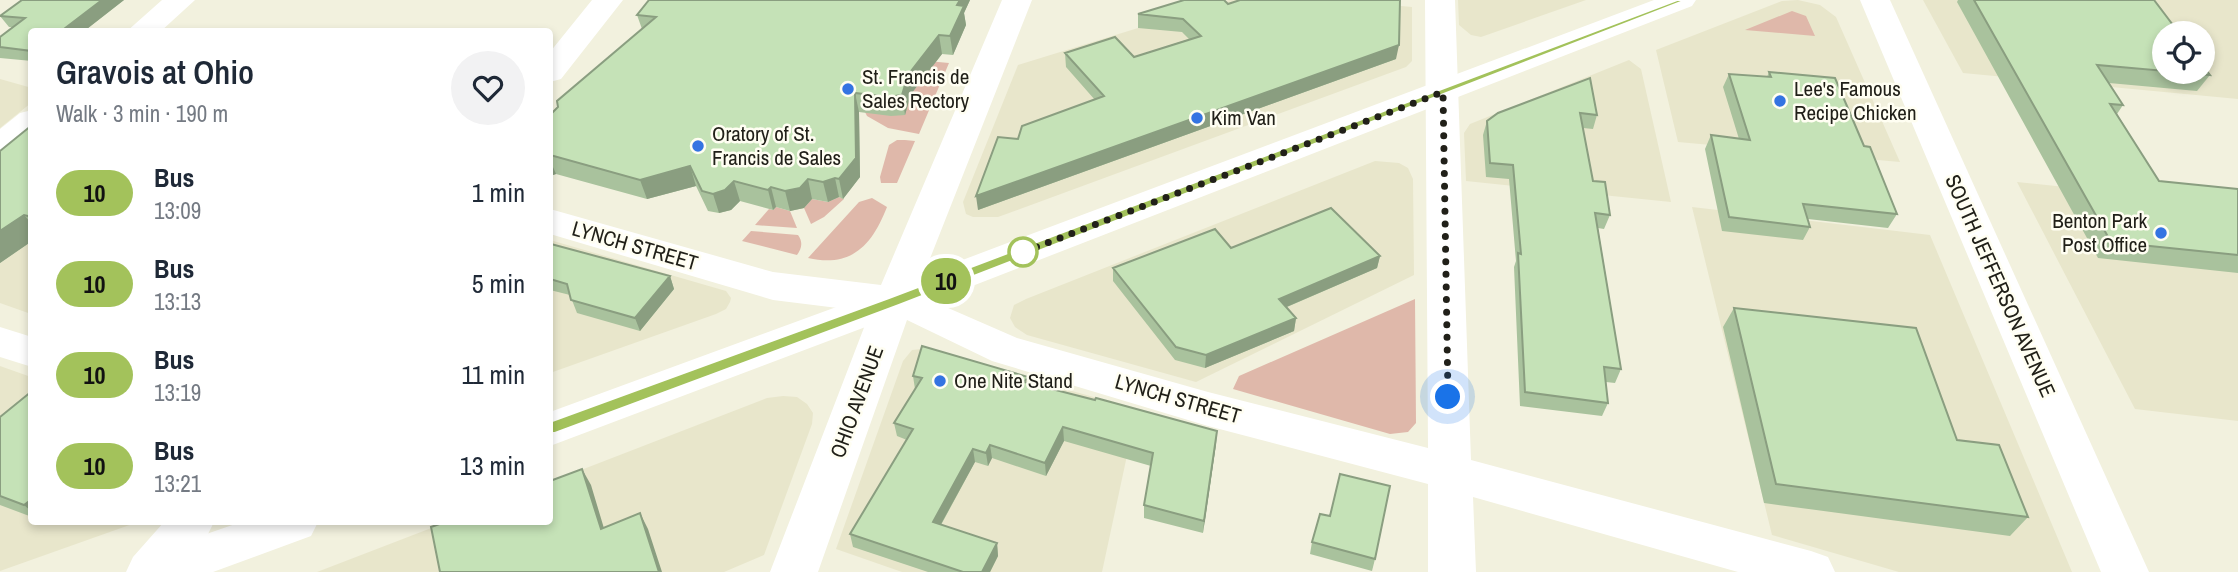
<!DOCTYPE html>
<meta charset="utf-8">
<style>
body{margin:0;font-family:"Archivo Narrow",sans-serif;background:#f2f2f3;color:#1f2937;height:100vh;display:flex;flex-direction:column;font-size:26px;white-space:nowrap}
*{box-sizing:border-box;margin:0}
p{font-size:23px;color:#747a83}
.icon{flex:none;width:38px;height:38px;fill:none;stroke:currentColor;stroke-width:2;stroke-linecap:round;stroke-linejoin:round}
.map{position:relative;flex:1;overflow:hidden}
.side{position:absolute;left:28px;top:28px;width:525px;height:497px;display:flex;flex-direction:column;background:#fff;border-radius:7px;box-shadow:0 4px 10px #0003}
.side>*{flex:none}
.badge{padding:0 14px;border-radius:23px;font-size:24px;line-height:46px}
.tools{position:absolute;left:2152px;top:21px;display:grid;gap:14px}
.tools a{display:grid;place-items:center;width:63px;height:63px;border-radius:50%;background:#fff;box-shadow:0 4px 10px #0003;font-size:35px}
.you{position:absolute;width:35px;height:35px;margin:-18px;border:5px solid #fff;border-radius:50%;background:#1a73e8;box-shadow:0 0 0 10px #1a73e833}
.map>.badge{position:absolute;translate:-50% -50%;box-shadow:0 0 0 4px #fff}
.round{display:grid;place-items:center;flex:none;width:74px;height:74px;border-radius:37px;background:#f2f2f3}
.overview{display:flex;align-items:center;justify-content:space-between;height:119px;padding:0 28px}
h1{font-size:33px;font-weight:600;line-height:52px}
ul{padding:0;list-style:none}
li{display:flex;align-items:center;gap:21px;height:91px;padding:0 28px}
li div{flex:1}
li b{display:block;font-size:26px}
li em{font-style:normal}
li .badge{min-width:77px;font-weight:700;text-align:center}
.map>svg:first-child{display:block}
.built{fill:#e8e6cb;fill-rule:evenodd}
.green{fill:#dfb8aa}
.lines{fill:none;stroke-linecap:round;stroke-linejoin:round}
.street{fill:#fff;fill-rule:evenodd}
.secondary{fill:#fff;fill-rule:evenodd}
.primary{fill:#fff;fill-rule:evenodd}
.wall{fill:#a9c29d}
.shaded-wall{fill:#8a9e80}
.building{fill:#c5e2b7;stroke:#8a9e80;stroke-width:2}
.line{fill:#a3c25b;stroke:#fff;stroke-width:2}
.walk{stroke:#212019;stroke-width:7;stroke-dasharray:0 12.6}
.poi-dot{fill:#3474e2;stroke:#fffef2;stroke-width:2.5}
.stop-dot{fill:#fff;stroke:#a3c25b;stroke-width:3.5}
.labels{text-anchor:middle;stroke-width:5;stroke-linejoin:round;paint-order:stroke}
.poi-label{font-size:21px;fill:#212019;stroke:#fffef2;text-anchor:start}
.street-label{font-size:21px;fill:#212019;stroke:#fffef2}
</style>
<div class="map">
<svg width="2238" height="572" viewBox="0 0 2238 572">
<rect width="100%" height="100%" fill="#f2f1de"/>
<path class="built" d="M1229,0H1337L1412,7V61L1406,67L998,217H973L966,214L963,202L1018,65Z
M1458,0H1586L1481,37L1471,35L1459,25Z
M1798,0L1820,5L1836,17L1900,162L1678,142L1656,50L1782,1Z
M1923,0H2238V99L1963,73ZM2165,33H2203V72H2165Z
M1629,60L1641,69L1671,202L1466,181L1464,133L1470,124Z
M0,79L32,88L31,103L0,128Z
M31,143V314L0,303V169Z
M1375,161L1399,163L1408,168L1413,179L1414,275L1196,382L1027,335L1015,327L1010,318L1014,305L1026,299Z
M2017,182L2238,205V421L2135,409Z
M1692,207L1930,235L2072,572H1899L1772,535Z
M550,240L726,291L731,298L730,302L726,309L716,314L550,373Z
M921,349L1137,409L1102,572H902L836,549L903,361L912,350Z
M0,366L31,377L32,522H138L0,571Z
M783,396L797,397L807,404L813,413L812,424L764,555L724,572H317L447,522H550V482L767,398Z"/>
<path class="green" d="M1792,11L1806,16L1815,36L1745,30Z
M885,57L949,63L919,134L888,128L867,116L865,112L900,115Z
M905,140L915,141L897,183H881L880,177L889,145L897,140Z
M839,197L844,199L824,217L811,224L804,208L812,199L828,202Z
M872,198L887,207C872,245 852,268 808,258L859,202Z
M776,207L790,211L797,228L755,225L769,209L773,210Z
M751,231L798,235C803,242 802,248 797,255L742,241Z
M1415,299L1416,423L1408,432L1390,434L1233,389L1239,376Z"/>
<g class="lines">
<path class="street" d="M162,0H195L160,32H126Z
M592,0H623L561,79L550,82V52Z
M1002,0H1032L916,294L1017,338L1208,392L1428,448L1425,0H1455L1471,460L1811,551L1828,557L1835,572H1738L1473,497L1476,572H1428V484L1208,426L992,361L907,320L818,572H770L870,312L773,300L550,234V209L773,272L881,285Z
M32,110V138L12,154L0,157V129L20,113Z
M0,327L32,337V367L0,357Z
M164,522H214L207,536L178,572H126L133,557Z"/>
<path class="secondary" d="M1860,0H1890L2149,572H2101Z"/>
<path class="primary" d="M1654,0H1696L1692,6L908,311L550,446V412L880,291Z
M241,522H318L311,536L213,572H133L140,557Z"/>
</g>
<path class="wall" d="M22,0H124L83,32H32V61L0,58V37L12,27H9L0,16Z
M649,0H970L964,13L966,25L953,55L942,54L911,94L905,115L891,116L859,112L860,177L843,199L839,197L828,202L812,199L804,208L790,211L776,207L773,210L740,201L731,210L719,213L708,211L696,186L647,199L556,174L550,176V115L642,29L637,15Z
M1958,0H2154L2165,33V72H2203L2210,75L2197,91L2109,83L2123,105L2117,114L2159,181L2238,189V273L2098,258L1957,2Z
M1228,4L1396,59L978,210L1018,139L1095,100L1066,67L1065,53L1134,57L1189,39L1182,32L1138,28V14Z
M1769,72L1864,146L1897,214L1888,228L1808,219L1810,227L1803,240L1722,231L1705,149L1711,135L1739,139L1723,87L1729,74L1767,77Z
M1590,78L1597,115L1593,129L1583,128L1593,181L1610,215L1604,229L1598,228L1621,369L1615,383L1606,382L1608,403L1602,416L1520,406L1514,267L1516,261L1509,179L1486,177L1483,135L1487,121Z
M32,125V241L0,263V151Z
M550,245L670,276L674,289L640,331L577,313L570,295L550,290Z
M1231,248L1380,256L1377,268L1287,307L1296,318L1294,331L1205,368L1175,360L1113,281V268Z
M1734,308L2028,517L2010,536L1764,503L1723,327Z
M913,376L1028,383L1216,444L1203,533L1144,518V505L1151,466L1064,441L1046,476L992,458L988,466L975,462L941,525L997,543L998,556L990,572H928L853,547L850,534L907,440L897,436L894,423L915,389Z
M32,391V517L0,505V417Z
M1312,542L1375,559L1372,571L1310,554Z"/>
<path class="shaded-wall" d="M102,0H124L83,32H60Z
M960,0H970L964,13L966,25L953,55L950,36L957,5Z
M939,35L942,54L911,94L905,115L902,95L908,75Z
M1399,45L1396,59L978,210L976,196Z
M855,93L859,112L860,177L843,199L839,179Z
M550,160L556,174L550,176Z
M690,166L696,186L647,199L640,180Z
M835,178L839,197L828,202L823,182Z
M808,179L812,199L804,208L790,211L785,191Z
M734,181L740,201L731,210L719,213L713,194Z
M771,187L776,207L773,210L768,190Z
M24,215L32,224V241L0,263V231Z
M1380,256L1377,268L1277,311L1279,299Z
M670,276L674,289L640,331L635,318Z
M1296,318L1294,331L1205,368L1206,355Z
M1063,427L1064,441L1046,476L1045,463Z
M1217,431L1216,444L1203,533L1204,521Z
M990,445L992,458L988,466L986,453Z
M973,449L975,462L935,535L933,522Z
M582,469L591,485L609,545L601,529Z
M32,499V512L24,505Z
M640,513L648,529L662,572H659Z
M997,543L998,556L990,572H982Z"/>
<path class="building" d="M22,0H102L60,32H32V51L0,47V37L25,18L0,16Z
M649,0H960L957,5L964,6L950,36L939,35L908,75L902,95L888,97L855,93L856,158L839,179L835,178L823,182L808,179L800,188L785,191L771,187L768,190L734,181L725,190L713,194L702,191L690,166L640,180L550,155V115L558,107L557,101L656,17L637,15Z
M1184,0H1224L1228,4L1240,0H1400L1399,45L976,196L998,137L1018,139L1022,126L1104,96L1065,53L1115,37L1134,57L1201,36L1183,19L1138,14Z
M1974,0H2154L2179,33H2165V71L2097,65L2123,105L2110,104L2159,181L2238,189V255L2111,242Z
M2203,66L2210,75L2175,72H2203Z
M1769,72L1835,78L1864,146L1870,147L1897,214L1803,204L1810,227L1729,217L1711,135L1750,140L1729,74L1771,77Z
M1590,78L1597,115L1580,113L1593,181L1605,182L1610,215L1595,213L1621,369L1604,367L1608,403L1525,392L1518,253L1521,254L1513,165L1490,163L1487,121L1498,113Z
M32,125V217L24,215L0,231V151Z
M1331,208L1380,256L1279,299L1296,318L1206,355L1176,347L1113,268L1215,229L1231,248Z
M551,244L670,276L635,318L571,300L567,284L550,279V245Z
M1734,308L1916,328L1957,440L1999,445L2028,517L1776,484Z
M922,346L1028,377L1024,382L1095,400L1096,398L1217,431L1204,521L1144,505L1153,453L1063,427L1045,463L990,445L986,453L973,449L933,522L997,543L982,572H963L850,534L913,429L894,423L922,378L913,376Z
M32,391V499L24,505L0,496V417Z
M582,469L601,529L640,513L659,572H440L431,527L445,522H550V481Z
M1340,474L1390,486L1375,559L1312,542L1320,514L1330,516Z"/>
<path class="line" d="M1677,0H1686L899,305L555,433H544L542,428L544,424L889,298Z"/>
<g class="lines">
<path class="walk" d="M1023,252L1018,254L1443,92L1448,397"/>
</g>
<g class="poi-dot">
<circle cx="848" cy="89" r="7"/>
<circle cx="1780" cy="101" r="7"/>
<circle cx="1197" cy="118" r="7"/>
<circle cx="698" cy="146" r="7"/>
<circle cx="2161" cy="233" r="7"/>
<circle cx="940" cy="381" r="7"/>
</g>
<circle class="stop-dot" cx="1023" cy="252" r="14"/>
<g class="labels">
<g class="poi-label">
<text x="862" y="84">St. Francis de<tspan x="862" dy="24">Sales Rectory</tspan></text>
<text x="1794" y="96">Lee's Famous<tspan x="1794" dy="24">Recipe Chicken</tspan></text>
<text x="1211" y="125">Kim Van</text>
<text x="712" y="141">Oratory of St.<tspan x="712" dy="24">Francis de Sales</tspan></text>
<text x="2147" y="228" text-anchor="end">Benton Park<tspan x="2147" dy="24">Post Office</tspan></text>
<text x="954" y="388">One Nite Stand</text>
</g>
<g class="street-label">
<text transform="translate(635 246) rotate(16)" y="7">LYNCH STREET</text>
<text transform="translate(2000 286) rotate(66)" y="7">SOUTH JEFFERSON AVENUE</text>
<text transform="translate(1178 399) rotate(16)" y="7">LYNCH STREET</text>
<text transform="translate(857 402) rotate(-70)" y="7">OHIO AVENUE</text>
</g>
</g>
</svg>
<div class="tools">
<a><svg class="icon" aria-label="locate" viewBox="0 0 24 24"><circle cx="12" cy="12" r="6"/><path d="M12 2v4M12 18v4M2 12h4M18 12h4"/></svg></a>
</div>
<div class="you" style="left:1448px;top:397px"></div>
<b class="badge" style="left:946px;top:281px;background:#a3c25b;color:#111">10</b>
<section class="side">
<div class="overview"><div><h1>Gravois at Ohio</h1><p>Walk · 3 min · 190 m</p></div><a class="round"><svg class="icon" aria-label="heart" viewBox="0 0 24 24"><path d="M12 20l-8-8c-3-5 5-10 8-4 3-6 11-1 8 4z"/></svg></a></div>
<ul>
<li><span class="badge" style="background:#a3c25b;color:#111">10</span><div><b>Bus</b><p>13:09</p></div><em>1 min</em></li>
<li><span class="badge" style="background:#a3c25b;color:#111">10</span><div><b>Bus</b><p>13:13</p></div><em>5 min</em></li>
<li><span class="badge" style="background:#a3c25b;color:#111">10</span><div><b>Bus</b><p>13:19</p></div><em>11 min</em></li>
<li><span class="badge" style="background:#a3c25b;color:#111">10</span><div><b>Bus</b><p>13:21</p></div><em>13 min</em></li>
</ul>
</section>
</div>
